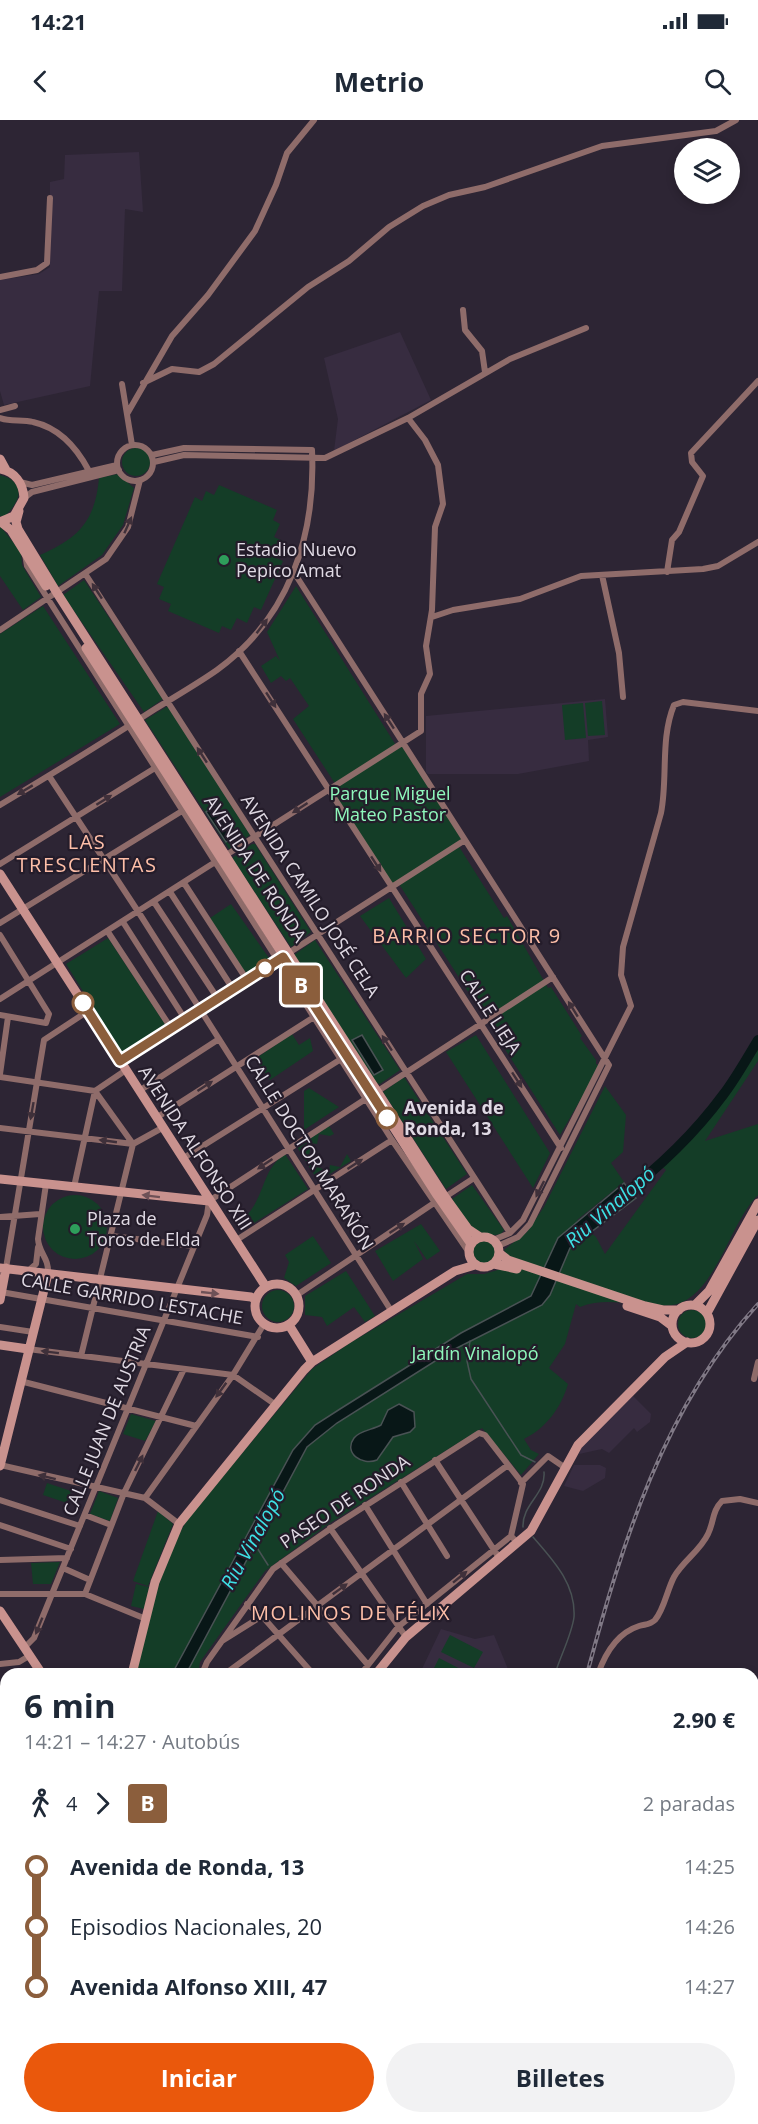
<!DOCTYPE html>
<html lang="es">
<meta charset="utf-8">
<style>
body{margin:0;font-family:"Open Sans",sans-serif;background:#f2f2f3;color:#1f2937;height:100vh;display:flex;flex-direction:column;font-size:22px;white-space:nowrap}
*{box-sizing:border-box;margin:0}
p{font-size:20px;color:#747a83}
.icon{flex:none;width:33px;height:33px;fill:none;stroke:currentColor;stroke-width:2;stroke-linecap:round;stroke-linejoin:round}
.map{position:relative;flex:1;overflow:hidden}
.drawer{position:absolute;left:0px;top:1548px;width:759px;height:456px;display:flex;flex-direction:column;background:#fff;border-radius:18px 18px 0 0;box-shadow:0 3px 9px #0003}
.drawer>*{flex:none}
.badge{padding:0 12px;border-radius:4px;font-size:21px;line-height:39px}
.fabs{position:absolute;left:674px;top:18px;display:grid;gap:12px}
.fabs a{display:grid;place-items:center;width:66px;height:66px;border-radius:50%;background:#fff;box-shadow:0 3px 9px #0003;font-size:30px}
.map>.badge{position:absolute;translate:-50% -50%;box-shadow:0 0 0 3px #fff}
.legs{display:flex;align-items:center;gap:9px;height:66px;padding:0 24px;font-size:20px}
.legs p{margin-inline-start:auto}
.overview{display:flex;align-items:center;justify-content:space-between;height:102px;padding:0 24px}
h1{font-size:33px;font-weight:700;line-height:45px}
.button{display:flex;gap:12px;margin-top:auto;padding:12px 24px}
.button a{flex:1;height:69px;border-radius:36px;background:#ea580c;color:#fff;font-size:24px;font-weight:700;line-height:69px;text-align:center}
.button a+a{background:#f2f2f3;color:#1f2937}
ul{padding:0 24px;list-style:none}
li{display:flex;align-items:center;gap:21px;height:60px;font-size:22px}
li i{display:grid;place-items:center;width:9px;height:100%;margin:0 8px;background:currentColor}
li i::after{content:'';width:15px;height:15px;margin:-8px;border:4px solid;border-radius:50%;background:#fff}
li p{margin-inline-start:auto}
li:first-child i{background:linear-gradient(#0000 50%,currentColor 0)}
li:last-child i{background:linear-gradient(currentColor 50%,#0000 0)}
.status{display:flex;justify-content:space-between;align-items:center;height:42px;padding:0 30px;background:#fff;direction:ltr}
.status svg{height:16px;fill:currentColor}
header{display:flex;justify-content:space-between;align-items:center;height:78px;padding:0 24px;background:#fff;font-size:27px;font-weight:700}
.map>svg:first-child{display:block}
.built{fill:#372c40}
.green{fill:#143d27}
.water{fill:#081717;stroke:#495254;stroke-width:1.5}
.lines{fill:none;stroke-linecap:round;stroke-linejoin:round}
.stream{stroke:#495254;stroke-width:1.5}
.river{stroke:#081717;stroke-width:10}
.street{stroke:#8f6c6a;stroke-width:6}
.secondary{stroke:#c9928e;stroke-width:9}
.rail-casing{stroke:#807986;stroke-width:4}
.rail{stroke:#241c2a;stroke-width:1.5;stroke-dasharray:4.5;stroke-linecap:butt}
.oneway{fill:#3f303a}
.oneway2{fill:#6e5157}
.line-1-casing{stroke:#fff;stroke-width:14}
.line-1{stroke:#8b5e3c;stroke-width:9}
.leisure-dot{fill:#2e9e5b;stroke:#241c2a;stroke-width:2}
.stop-1-dot{fill:#fff;stroke:#8b5e3c;stroke-width:3}
.labels{text-anchor:middle;stroke-width:4.5;stroke-linejoin:round;paint-order:stroke}
.poi-label{font-size:18px;fill:#e0dae4;stroke:#241c2a;text-anchor:start}
.park-label{font-size:18px;fill:#8ff8bc;stroke:#241c2a}
.street-label{font-size:18px;fill:#e0dae4;stroke:#241c2a}
.stop-label{font-size:18px;font-weight:bold;fill:#e0dae4;stroke:#241c2a;text-anchor:start}
.neighbourhood-label{font-size:20px;letter-spacing:1.5px;fill:#febfa8;stroke:#241c2a}
.water-label{font-size:20px;font-style:italic;fill:#3de0e4;stroke:#241c2a}
</style>
<div class="status"><b>14:21</b><svg viewBox="0 0 49 12"><path d="M0 12V9h3v3zM5 12V6h3v6zM10 12V3h3v9zM15 12V0h3v12zM26 1h20v11H26zM47 4h2v5h-2z"/></svg></div>
<header><svg class="icon" aria-label="back" viewBox="0 0 24 24"><path d="M15 5l-7 7 7 7"/></svg>Metrio<svg class="icon" aria-label="search" viewBox="0 0 24 24"><circle cx="10" cy="10" r="6"/><path d="M15 15l6 6"/></svg></header>
<div class="map">
<svg width="758" height="2004" viewBox="0 0 758 2004">
<rect width="100%" height="100%" fill="#2d2534"/>
<path class="built" d="M139,32L143,92L125,89L122,171H99L90,266L4,285L0,271V160L39,154L50,147V62L64,59L65,35Z
M400,212L431,280L334,331L338,299L324,238Z
M605,579L608,617L588,620L589,641L518,654H428L426,652V596Z
M633,1276L651,1294L650,1302L637,1312L634,1308L609,1333L602,1329L579,1334L582,1326Z
M574,1345H600L606,1348L605,1358L583,1371L564,1366Z
M441,1509L475,1519L494,1515L510,1554H417L421,1551Z"/>
<path class="green" d="M122 342a14 14 0 1 1 28 0a14 14 0 1 1-28 0Z
M118,354L134,368L123,405L102,435L58,466L40,435C79,418 95,401 99,358Z
M0,355C27,362 21,381 5,396H0Z
M219,365L277,390L273,400L280,404L274,417L283,421L276,438L283,441L261,490L254,487L247,503L237,498L231,510L222,506L219,513L168,491L171,484L159,479L164,467L157,464L195,377L202,381L206,371L214,375Z
M0,406L21,432L22,445L41,477L23,490L0,456Z
M84,460L163,579L144,592L63,475Z
M296,466L397,627L403,623L465,720L458,725L504,798L507,796L548,868L551,867L582,916L580,918L596,940V944L600,946L560,1015L399,764L391,768L328,670L336,665L293,599L309,586L290,558L286,561L281,556L271,563L261,546L276,536L280,541L267,512Z
M43,486L120,604L0,677V514Z
M602,581L605,615L588,616L585,583Z
M583,583L586,618L565,620L562,585Z
M168,586L250,715L229,729L145,600Z
M252,724H255L311,812L291,827L232,738Z
M389,778L426,839L406,858L360,796Z
M231,784L269,838L246,854L210,798Z
M108,818L165,904L164,909L127,933L121,932L66,844Z
M315,820L400,950L380,964L376,963L294,835Z
M292,914L299,925L310,918L313,931L270,960L255,939Z
M476,915L550,1033L533,1068L446,932Z
M758,926V941L705,1021L758,1004V1075C729,1103 715,1179 672,1185C641,1189 610,1175 580,1187L576,1184L565,1224L549,1248L568,1264C561,1288 546,1308 524,1319L531,1330L539,1334L521,1355L482,1308L330,1403L265,1451L200,1542L198,1554H136C149,1501 159,1448 187,1400L312,1249L350,1223L467,1154H484L501,1149L507,1135L504,1130L527,1112L544,1087L605,966L626,995L623,1032L611,1043L624,1062L577,1100L596,1117L605,1134L666,1050L661,1046L719,983Z
M404,957L467,1054L446,1069L383,972Z
M309,968L339,987L304,1010V971Z
M329,1006L334,1014L330,1016L319,1014L317,1024L311,1023L308,1044L329,1051L330,1045L340,1047L347,1034L351,1041L318,1061L297,1027Z
M285,1034L308,1069L254,1103L248,1094C266,1072 262,1050 285,1034Z
M472,1065L504,1110L501,1114C475,1120 464,1098 452,1079Z
M43 1107a32 32 0 1 1 64 0a32 32 0 1 1-64 0Z
M421,1104L440,1131L427,1140L414,1121L423,1139L393,1161L375,1131Z
M313,1116L331,1143L296,1166L284,1158L289,1142L285,1135Z
M473 1132a11 11 0 1 1 22 0a11 11 0 1 1-22 0Z
M346,1151L375,1196L365,1202L354,1187L327,1206L322,1197L305,1195V1176Z
M262 1186a16 16 0 1 1 32 0a16 16 0 1 1-32 0Z
M678 1204a14 14 0 1 1 28 0a14 14 0 1 1-28 0Z
M131,1294L156,1301L145,1321L123,1314Z
M47,1363L71,1371L67,1383L43,1375Z
M99,1371L118,1378L110,1401L90,1394Z
M158,1391L173,1404L148,1466L133,1461Z
M60,1442L51,1464H33L31,1443Z
M136,1464L149,1467L144,1489L131,1486Z
M450,1515L483,1532L474,1548L441,1532Z
M439,1538L470,1554H431Z
M6,1824V1875L0,1877V1827Z"/>
<path class="water" d="M214,686L234,716L226,722L206,692Z
M362,915L383,950L374,955L352,920Z
M624,1063L636,1078L570,1128L550,1175L542,1185L451,1231L337,1303L307,1327L186,1554H172L293,1330L315,1305L340,1289L461,1213L531,1176L558,1118Z
M399,1284L414,1292L415,1307L410,1312L393,1317L377,1340C362,1346 343,1333 354,1318C360,1310 373,1310 381,1305L388,1290Z"/>
<g class="lines">
<path class="stream" d="M470,1221L467,1241L471,1259L521,1335L535,1342
M523,1407C522,1384 546,1374 544,1352
M533,1417C553,1440 576,1464 574,1497C572,1514 560,1537 555,1554
M254,1423L268,1445
M129,1998L131,2004
M653,1998L654,2004
M670,1998L673,2004"/>
<path class="river" d="M618,1079C656,1050 695,1013 723,975C736,958 747,938 758,920"/>
<path class="street" d="M0,157L37,150L47,143L50,78
M463,190L465,210L482,231L485,252
M143,263L172,249L199,252L214,244L308,167L349,141L389,107L423,86L449,75L485,67L602,26L716,11L736,0
M122,264L132,325
M0,290L15,286
M127,294L172,216L208,175L255,111L276,65L287,33L314,0
M0,298C10,302 23,299 33,302C60,308 77,328 89,351
M117 343a18 18 0 1 1 36 0a18 18 0 1 1-36 0Z
M154,342L184,335L325,338L408,298L510,239L586,208
M20,362L32,365L117,345
M24,378L32,372L119,350
M25,434L27,446L392,1020L468,1131
M667,452L672,420L679,412L703,356L692,342L691,333L758,261
M295,454L609,945L530,1104L518,1117L498,1126
M86,455L510,1113
M602,455L619,533L623,577
M432,497L453,490L520,479L581,456L703,449L718,446L758,422
M0,510L106,439L128,407L140,360
M239,531L561,1028
M49,656L141,796L392,1192
M0,685C52,654 104,622 155,589C176,576 197,564 217,550C289,498 316,416 312,330L184,328L152,335
M0,744L155,648
M184,763L247,860
M170,772L233,869
M154,782L218,879
M123,802L185,899
M0,803L182,691
M108,812L171,908
M0,815L49,894L46,903
M0,879L421,611V574L430,554L426,526L432,490L435,407L443,384L438,345L425,320L408,298
M0,895L46,903
M120,941L465,720
M0,954L8,897
M0,957L95,971L126,950
M139,971L219,919
M156,998L314,897
M0,1008L133,1024L162,1008
M182,1039L341,939
M46,1064L38,1119C39,1134 49,1137 48,1154
M74,1067L95,971
M445,1077L474,1058
M0,1097L40,1094
M112,1116L193,1126
M493,1120L510,1113L523,1100L631,886L621,855L623,827L661,693C668,658 660,619 674,585L683,582L758,591
M235,1121L392,1020
M6,1148L44,920L88,891
M28,1151L36,1144L38,1127
M1,1172L258,1217
M297,1175L434,1083
M0,1207L33,1212
M28,1229L233,1255L276,1285
M81,1236L133,1024L95,971
M754,1259L758,1242
M20,1261L196,1306
M435,1340L500,1439
M0,1345L145,1378L179,1404
M401,1362L447,1436
M521,1363L548,1336L564,1347
M145,1378L233,1255L264,1204
M0,1380L80,1406
M365,1385L427,1484
M85,1395L111,1405
M0,1405L71,1429
M330,1408L406,1517
M0,1440L67,1438
M281,1443L368,1545
M63,1448L90,1460
M0,1474H85L146,1499
M85,1474L124,1373L184,1249
M247,1484L262,1496L313,1554
M222,1521L262,1496
M24,1528L34,1518L207,1095L209,1081L553,857
M0,1544L19,1542L29,1536
M202,1554L207,1542L273,1449L337,1404L479,1313L485,1315L523,1364L511,1416L518,1423
M225,1554L508,1345
M361,1554L398,1507L511,1416
M598,1554C605,1534 617,1513 639,1506C645,1504 650,1505 655,1500C664,1490 667,1470 674,1457C683,1441 700,1431 708,1414C714,1402 712,1391 722,1381L740,1379L758,1383
M0,1580L6,1581
M0,1639L6,1633
M0,1663L6,1667
M0,1693L6,1688
M0,1719L6,1728
M0,1784L6,1783
M0,1814L6,1812
M0,1925L5,1936
M151,2004V1998"/>
<path class="secondary" d="M0,339L6,350
M0,349C15,352 23,363 24,378L14,396L0,402
M19,391L16,402L18,409L57,473L445,1077L468,1109L480,1117
M1,402L11,410L46,466
M86,528L437,1075L471,1124
M0,754L266,1167
M0,1059L209,1081
M469 1132a15 15 0 1 1 30 0a15 15 0 1 1-30 0Z
M499,1133L508,1140L645,1186L663,1190H679
M494,1144L517,1149
M0,1148L251,1177L256,1180
M255 1186a22 22 0 1 1 44 0a22 22 0 1 1-44 0Z
M0,1180L6,1148
M695,1185L709,1171L758,1083
M672 1204a19 19 0 1 1 38 0a19 19 0 1 1-38 0Z
M627,1186L660,1197L672,1206
M707,1193L758,1100
M289,1205L312,1242
M0,1225L28,1229
M0,1346L48,1154
M0,1491L42,1554
M132,1554L155,1462L179,1404L304,1250L312,1242L455,1151L475,1145
M376,1554L406,1517L531,1411L578,1325L665,1237L687,1222
M0,1680L6,1675
M429,1998L432,2004"/>
<defs>
<path id="rail" d="M587,1554C622,1423 664,1287 758,1184
M336,2004L344,1998"/>
</defs>
<use href="#rail" class="rail-casing"/>
<use href="#rail" class="rail"/>
</g>
<defs><path id="oneway-solid" d="M-6-.8H1V-3.2L6.5 0L1 3.2V.8H-6Z" transform="scale(1.5)"/></defs>
<g class="oneway">
<use href="#oneway-solid" transform="translate(128 405) rotate(-66)"/>
<use href="#oneway-solid" transform="translate(97 471) rotate(-123)"/>
<use href="#oneway-solid" transform="translate(262 506) rotate(-53)"/>
<use href="#oneway-solid" transform="translate(271 580) rotate(57)"/>
<use href="#oneway-solid" transform="translate(389 601) rotate(-123)"/>
<use href="#oneway-solid" transform="translate(202 635) rotate(-123)"/>
<use href="#oneway-solid" transform="translate(25 670) rotate(149)"/>
<use href="#oneway-solid" transform="translate(104 680) rotate(-32)"/>
<use href="#oneway-solid" transform="translate(300 688) rotate(147)"/>
<use href="#oneway-solid" transform="translate(376 744) rotate(57)"/>
<use href="#oneway-solid" transform="translate(573 889) rotate(-122)"/>
<use href="#oneway-solid" transform="translate(387 923) rotate(-123)"/>
<use href="#oneway-solid" transform="translate(517 960) rotate(57)"/>
<use href="#oneway-solid" transform="translate(205 966) rotate(-33)"/>
<use href="#oneway-solid" transform="translate(32 991) rotate(100)"/>
<use href="#oneway-solid" transform="translate(108 1021) rotate(-172)"/>
<use href="#oneway-solid" transform="translate(265 1044) rotate(146)"/>
<use href="#oneway-solid" transform="translate(355 1044) rotate(-33)"/>
<use href="#oneway-solid" transform="translate(540 1069) rotate(117)"/>
<use href="#oneway-solid" transform="translate(397 1108) rotate(-33)"/>
<use href="#oneway-solid" transform="translate(50 1232) rotate(-173)"/>
<use href="#oneway-solid" transform="translate(221 1270) rotate(126)"/>
<use href="#oneway-solid" transform="translate(139 1343) rotate(-64)"/>
<use href="#oneway-solid" transform="translate(47 1357) rotate(-166)"/>
<use href="#oneway-solid" transform="translate(460 1457) rotate(-39)"/>
<use href="#oneway-solid" transform="translate(340 1469) rotate(-36)"/>
<use href="#oneway-solid" transform="translate(39 1506) rotate(112)"/>
</g>
<g class="oneway2">
<use href="#oneway-solid" transform="translate(151 1076) rotate(-173)"/>
<use href="#oneway-solid" transform="translate(210 1173) rotate(6)"/>
</g>
<g class="lines">
<defs>
<path id="line-1" d="M83,883L120,941L283,837L387,998"/>
</defs>
<use href="#line-1" class="line-1-casing"/>
<use href="#line-1" class="line-1"/>
</g>
<g class="leisure-dot">
<circle cx="224" cy="440" r="6"/>
<circle cx="75" cy="1109" r="6"/>
</g>
<g class="stop-1-dot">
<circle cx="265" cy="848" r="8"/>
<circle cx="83" cy="883" r="10"/>
<circle cx="387" cy="998" r="10"/>
</g>
<g class="labels">
<g class="poi-label">
<text x="236" y="436">Estadio Nuevo<tspan x="236" dy="21">Pepico Amat</tspan></text>
<text x="87" y="1105">Plaza de<tspan x="87" dy="21">Toros de Elda</tspan></text>
</g>
<g class="park-label">
<text x="390" y="680">Parque Miguel<tspan x="390" dy="21">Mateo Pastor</tspan></text>
<text x="475" y="1240">Jardín Vinalopó</text>
</g>
<g class="street-label">
<text transform="translate(255 749) rotate(57)" y="6">AVENIDA DE RONDA</text>
<text transform="translate(310 776) rotate(57)" y="6">AVENIDA CAMILO JOSÉ CELA</text>
<text transform="translate(490 892) rotate(57)" y="6">CALLE LIEJA</text>
<text transform="translate(195 1028) rotate(57)" y="6">AVENIDA ALFONSO XIII</text>
<text transform="translate(309 1033) rotate(58)" y="6">CALLE DOCTOR MARAÑÓN</text>
<text transform="translate(132 1179) rotate(10)" y="6">CALLE GARRIDO LESTACHE</text>
<text transform="translate(107 1301) rotate(-68)" y="6">CALLE JUAN DE AUSTRIA</text>
<text transform="translate(345 1382) rotate(-34)" y="6">PASEO DE RONDA</text>
</g>
<g class="stop-label">
<text x="404" y="994">Avenida de<tspan x="404" dy="21">Ronda, 13</tspan></text>
</g>
<g class="neighbourhood-label">
<text x="87" y="729">LAS<tspan x="87" dy="23">TRESCIENTAS</tspan></text>
<text x="467" y="823">BARRIO SECTOR 9</text>
<text x="351" y="1500">MOLINOS DE FÉLIX</text>
</g>
<g class="water-label">
<text transform="translate(610 1087) rotate(-41)" y="7">Riu Vinalopó</text>
<text transform="translate(253 1419) rotate(-61)" y="7">Riu Vinalopó</text>
</g>
</g>
</svg>
<div class="fabs">
<a><svg class="icon" aria-label="layers" viewBox="0 0 24 24"><path d="M12 4l9 5-9 5-9-5zM3 14l9 5 9-5"/></svg></a>
</div>
<b class="badge" style="left:301px;top:865px;background:#8b5e3c;color:#fff">B</b>
<section class="drawer">
<div class="overview"><div><h1>6 min</h1><p>14:21 – 14:27 · Autobús</p></div><b>2.90 €</b></div>
<div class="legs"><svg class="icon" aria-label="walk" viewBox="0 0 24 24"><circle cx="13" cy="4" r="2"/><path d="M13 8l-2 6 4 7M11 14l-3 7M7 12l3-4h3l4 4"/></svg>4<svg class="icon" aria-label="forward" viewBox="0 0 24 24"><path d="M9 5l7 7-7 7"/></svg><b class="badge" style="background:#8b5e3c;color:#fff">B</b><p>2 paradas</p></div>
<ul>
<li><i style="color:#8b5e3c"></i><b>Avenida de Ronda, 13</b><p>14:25</p></li>
<li><i style="color:#8b5e3c"></i><span>Episodios Nacionales, 20</span><p>14:26</p></li>
<li><i style="color:#8b5e3c"></i><b>Avenida Alfonso XIII, 47</b><p>14:27</p></li>
</ul>
<div class="button"><a>Iniciar</a><a>Billetes</a></div>
</section>
</div>
